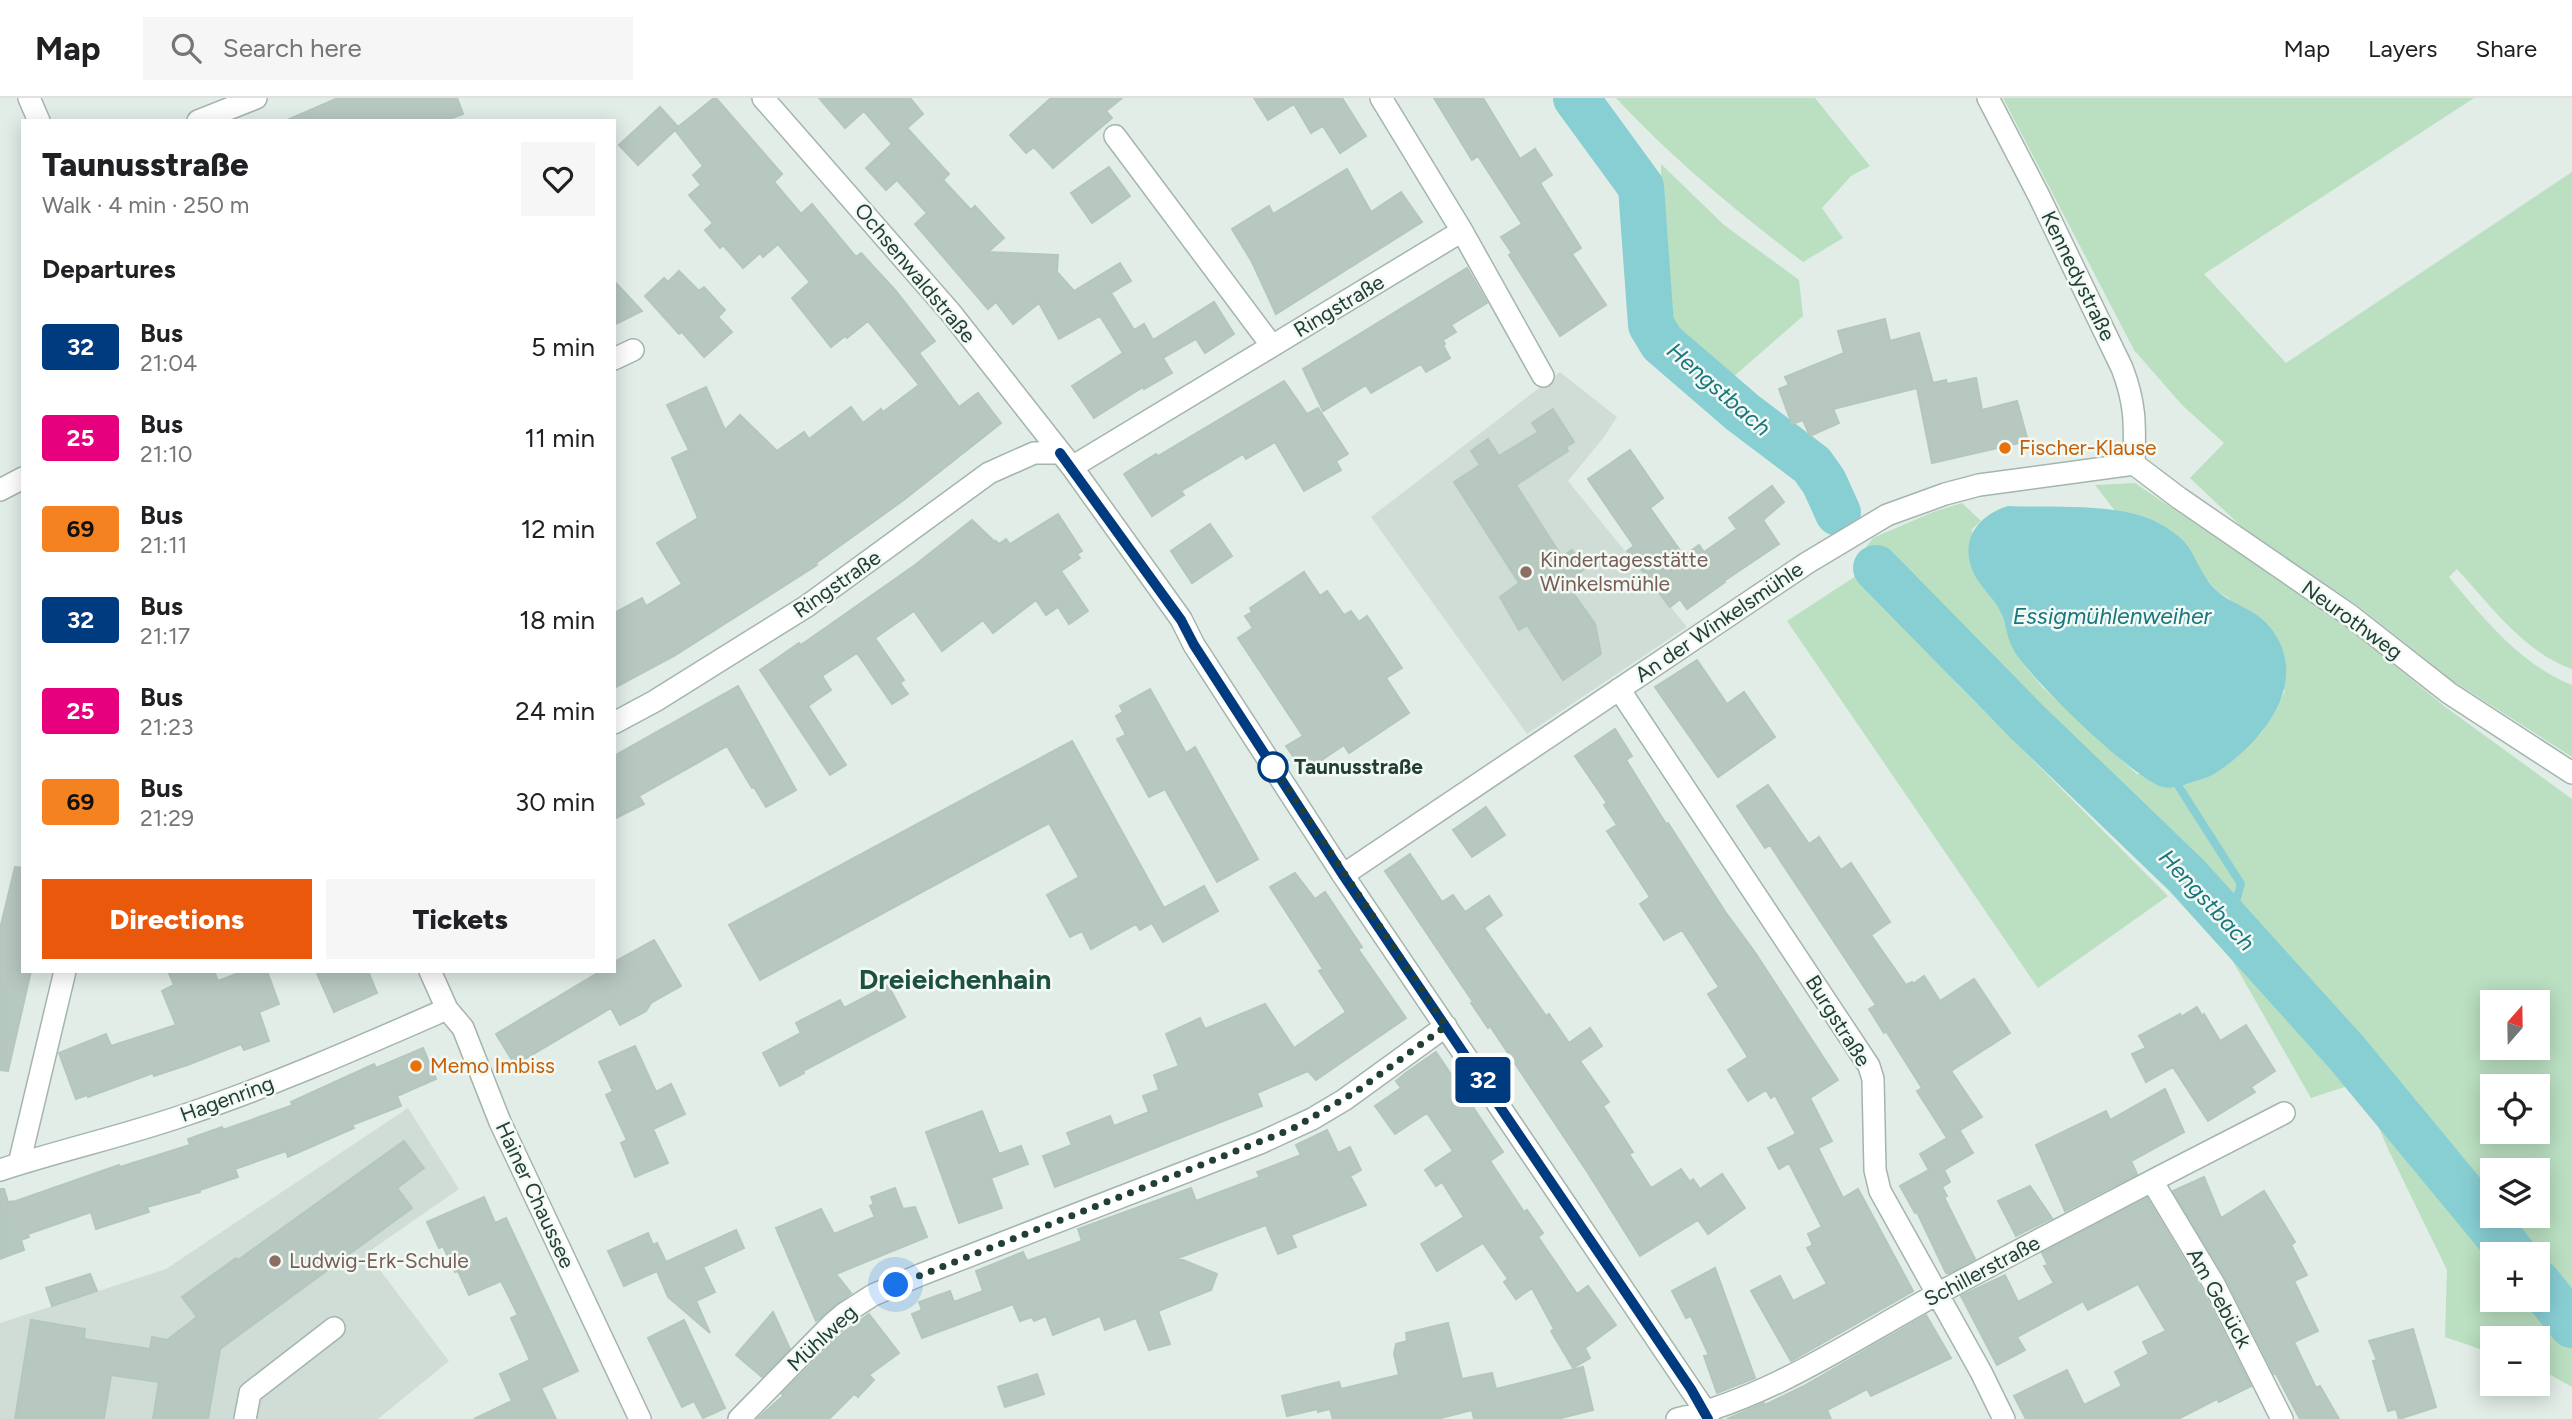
<!DOCTYPE html>
<meta charset="utf-8">
<style>
body{margin:0;font-family:Figtree,sans-serif;background:#f6f6f6;color:#202124;height:100vh;display:flex;flex-direction:column;font-size:26px;white-space:nowrap}
*{box-sizing:border-box;margin:0}
p{font-size:23px;color:#757577}
.icon{flex:none;width:38px;height:38px;fill:none;stroke:currentColor;stroke-width:2;stroke-linecap:round;stroke-linejoin:round}
.map{position:relative;flex:1;overflow:hidden}
.drawer{position:absolute;left:21px;top:21px;width:595px;height:854px;display:flex;flex-direction:column;background:#fff;border-radius:0px;box-shadow:0 4px 18px #0003}
.drawer>*{flex:none}
.badge{padding:0 14px;border-radius:5px;font-size:24px;line-height:46px}
.needle{width:46px;rotate:20deg}
.tools{position:absolute;left:2480px;top:892px;display:grid;gap:14px}
.tools a{display:grid;place-items:center;width:70px;height:70px;border-radius:0px;background:#fff;box-shadow:0 4px 18px #0003;font-size:35px}
.you{position:absolute;width:35px;height:35px;margin:-18px;border:5px solid #fff;border-radius:50%;background:#1a73e8;box-shadow:0 0 0 10px #1a73e833}
.map>.badge{position:absolute;translate:-50% -50%;box-shadow:0 0 0 4px #fff}
h2{padding:0 21px;font-size:26px;line-height:63px}
.round{display:grid;place-items:center;flex:none;width:74px;height:74px;border-radius:0px;background:#f6f6f6}
.headline{display:flex;align-items:center;justify-content:space-between;height:119px;padding:0 21px}
h1{font-size:33px;font-weight:800;line-height:52px}
.primary-button{display:flex;gap:14px;margin-top:auto;padding:14px 21px}
.primary-button a{flex:1;height:80px;border-radius:0px;background:#ea580c;color:#fff;font-size:28px;font-weight:800;line-height:80px;text-align:center}
.primary-button a+a{background:#f6f6f6;color:#202124}
ul{padding:0;list-style:none}
li{display:flex;align-items:center;gap:21px;height:91px;padding:0 21px}
li div{flex:1}
li b{display:block;font-size:26px}
li em{font-style:normal}
li .badge{min-width:77px;font-weight:700;text-align:center}
header{display:flex;align-items:center;gap:42px;box-sizing:border-box;height:98px;padding:0 35px;background:#fff;border-bottom:2px solid #e0e0e0}
header strong{font-size:33px}
nav{display:flex;gap:38px;margin-inline-start:auto;font-size:24px}
.search{width:490px;height:63px;background:#f6f6f6;display:flex;align-items:center;gap:18px;box-sizing:border-box;padding:0 24px;border-radius:0px;color:#757577;font-size:26px}
.map>svg:first-child{display:block}
.built{fill:#d0ddd6}
.green{fill:#badfc1;fill-rule:evenodd}
.water{fill:#88cfd4}
.lines{fill:none;stroke-linecap:round;stroke-linejoin:round}
.stream{stroke:#88cfd4;stroke-width:8}
.river{stroke:#88cfd4;stroke-width:46}
.building{fill:#b7c8c0;stroke:#b4c7bd;stroke-width:2}
.minor-casing{stroke:#a4b5ae;stroke-width:24}
.minor{stroke:#fff;stroke-width:21}
.line-casing{stroke:#fff;stroke-width:16}
.line{stroke:#003b80;stroke-width:10}
.walk{stroke:#213f34;stroke-width:7;stroke-dasharray:0 12.6}
.food-dot{fill:#e8710a;stroke:#f3f9f5;stroke-width:2.5}
.education-dot{fill:#8d6e63;stroke:#f3f9f5;stroke-width:2.5}
.stop-dot{fill:#fff;stroke:#003b80;stroke-width:3.5}
.labels{text-anchor:middle;stroke-width:5;stroke-linejoin:round;paint-order:stroke}
.street-label{font-size:21px;fill:#213f34;stroke:#f3f9f5}
.food-label{font-size:21px;fill:#c56008;stroke:#f3f9f5;text-anchor:start}
.education-label{font-size:21px;fill:#785e54;stroke:#f3f9f5;text-anchor:start}
.stop-label{font-size:21px;font-weight:bold;fill:#213f34;stroke:#f3f9f5;text-anchor:start}
.water-label{font-size:23px;font-style:italic;fill:#19767d;stroke:#f3f9f5}
.district-label{font-size:28px;font-weight:bold;fill:#1c513f;stroke:#f3f9f5}
</style>
<header>
<strong>Map</strong>
<div class="search"><svg class="icon" aria-label="search" viewBox="0 0 24 24"><circle cx="10" cy="10" r="6"/><path d="M15 15l6 6"/></svg>Search here</div>
<nav><a>Map</a><a>Layers</a><a>Share</a></nav>
</header>
<div class="map">
<svg width="2572" height="1321" viewBox="0 0 2572 1321">
<rect width="100%" height="100%" fill="#e2ede7"/>
<path class="built" d="M1560,274L1617,319L1604,339L1568,383L1687,529L1527,636L1371,419Z
M408,1010L459,1091L367,1155L449,1263L378,1321H0V1225L166,1171Z"/>
<path class="green" d="M1616,0H1815L1870,68L1851,78L1822,110L1843,140L1803,164C1735,112 1675,63 1616,0Z
M2003,0H2474L2204,176L2286,265L2572,74V571C2524,554 2491,508 2457,471L2449,479C2483,520 2521,567 2572,587V659L2453,583L2360,509L2244,431L2190,380L2224,345L2182,307L2134,252Z
M1661,66L1724,127L1799,182L1803,218L1732,280L1667,223L1661,128Z
M2135,385L2345,527L2444,608L2572,701V1289L2538,1270V1241H2492V1255L2445,1239L2447,1172L2388,1051L2360,984L2311,1000L2207,818L2145,759L1885,490L1860,457L1873,440L1933,414L1962,405L1981,423L1972,431L1975,476L2000,512L2012,549L2023,566L2043,590L2137,676H2213L2245,651L2262,634L2285,593L2230,501L2217,493L2200,473L2187,446L2149,421L2116,414L2095,387ZM2492,905H2538V950H2492ZM2492,989H2538V1034H2492ZM2492,1073H2538V1118H2492ZM2492,1157H2538V1202H2492Z
M1859,476L1958,587L2168,798L2038,890L1787,523Z"/>
<path class="water" d="M2008,408C2050,410 2111,405 2150,421C2162,426 2181,438 2188,448C2198,464 2203,480 2217,493C2233,507 2255,511 2269,528C2314,582 2262,646 2214,676C2207,680 2197,682 2189,685C2181,688 2172,691 2163,689C2137,684 2026,577 2013,551C2006,538 2006,523 1999,511C1992,499 1981,489 1974,476C1959,444 1976,418 2008,408Z"/>
<g class="lines">
<path class="stream" d="M2179,689L2241,786L2230,824"/>
<path class="river" d="M1576,0L1641,89L1651,227L1662,245L1742,314L1812,367L1824,384L1838,415
M1876,470L2026,623L2187,778L2346,954L2514,1157
M2538,1185L2572,1227"/>
</g>
<path class="building" d="M338,0H457L463,16L444,23H285Z
M714,0H716L782,76L774,84L801,116L812,106L856,159L861,155L895,192L935,243L919,255L959,309L978,295L1001,325L905,401L816,465L817,467L674,558L614,590V515L642,500L646,508L682,486L657,445L698,420L672,360L689,352L667,307L706,289L725,332L740,317L777,353L804,334L809,341L851,309L863,325L881,311L883,314L919,287L868,223L847,240L845,238L831,249L792,200L810,184L778,146L763,159L760,155L743,170L723,147L720,150L705,132L713,125L689,97L701,87L693,77L703,68L675,32L638,67L619,47L660,9L678,29Z
M819,0H910L923,16L907,30L949,76L943,82L971,112L975,108L1004,140L988,154L1058,157L1057,174L1074,193L1120,165L1131,183L1111,195L1134,232L1144,226L1153,242L1214,204L1234,236L1205,255L1196,241L1163,260L1172,275L1144,291L1143,289L1094,320L1072,288L1123,255L1100,218L1059,241L1039,205L1013,226L996,204L988,211L915,126L927,115L897,82L886,92L866,70L892,46L864,13L845,30Z
M1051,0H1122L1106,13L1112,20L1053,70L1034,49L1026,55L1010,37Z
M1254,0H1342L1366,38L1340,55L1323,28L1311,35L1294,6L1268,22Z
M1434,0H1483L1520,61L1535,51L1552,77L1540,85L1581,150L1572,156L1606,207L1560,238L1509,157L1512,155L1501,139L1522,126L1478,58L1472,62Z
M1109,69L1130,98L1092,125L1071,95Z
M1347,71L1371,114L1401,94L1422,124L1276,216L1252,164L1232,131L1269,108L1273,116Z
M1467,170L1487,205L1451,227L1456,234L1443,242L1445,246L1443,247L1450,260L1426,274L1421,266L1371,295L1366,287L1323,313L1303,271Z
M679,173L699,193L704,189L725,212L718,219L732,234L704,259L682,234L679,236L645,198L664,180L668,184Z
M614,183L642,213L614,227Z
M1885,221L1890,243L1919,235L1933,285L1946,282L1947,286L1976,280L1982,312L2017,303L2028,343L1932,365L1917,290L1833,311L1839,325L1810,338L1803,322L1792,326L1779,291L1789,287L1785,279L1844,255L1838,233Z
M1284,283L1307,316L1318,310L1348,356L1336,363L1341,372L1304,393L1275,344L1246,361L1243,356L1181,393L1184,397L1152,418L1124,376L1156,356L1158,358Z
M1553,311L1574,344L1566,349L1568,353L1516,387L1562,459L1572,452L1584,471L1566,485L1595,526L1601,556L1563,582L1527,527L1519,532L1500,499L1519,485L1454,384L1480,367L1471,353L1488,341L1499,358L1538,334L1532,325Z
M1630,352L1663,400L1650,410L1684,458L1699,447L1704,454L1737,431L1729,420L1772,388L1784,404L1763,422L1779,446L1724,483L1725,484L1687,511L1680,501L1670,509L1627,453L1634,448L1588,381Z
M1058,416L1082,453L1077,456L1080,460L1061,473L1088,513L1069,526L1058,509L1046,517L1036,502L993,535L983,522L942,553L914,513L875,540L904,582L900,585L908,596L892,606L857,555L822,578L831,592L808,608L846,667L830,677L760,572L799,545L801,547L915,467L972,422L995,444L996,443L999,446L1006,441L1010,446Z
M1210,426L1232,458L1192,485L1171,453Z
M1304,474L1320,498L1327,493L1344,517L1351,513L1359,524L1367,518L1402,570L1386,580L1409,615L1349,655L1344,647L1304,674L1286,648L1303,638L1238,540L1253,530L1245,518L1252,514L1250,510Z
M1697,562L1727,606L1744,594L1775,639L1718,679L1655,589Z
M738,588L796,692L766,709L754,689L752,690L727,648L639,698L644,706L614,721V658Z
M1150,591L1186,655L1195,649L1258,761L1217,784L1165,691L1149,699L1117,641L1126,637L1116,618L1123,614L1120,608Z
M1615,631L1632,658L1626,662L1666,726L1668,725L1726,815L1754,853L1838,982L1810,1000L1832,1043L1818,1050L1843,1100L1858,1091L1913,1193L1791,1263L1751,1193L1780,1178L1793,1203L1827,1186L1807,1150L1813,1147L1808,1136L1822,1129L1789,1065L1779,1071L1768,1050L1796,1036L1775,997L1771,1000L1766,992L1748,1003L1728,972L1748,959L1708,896L1719,889L1682,832L1664,842L1640,806L1650,799L1607,733L1617,727L1604,707L1607,705L1575,658Z
M1072,643L1164,810L1204,788L1218,813L1163,844L1152,825L1140,832L1136,826L1091,851L1082,833L1070,839L1047,797L1079,779L1049,725L760,882L729,827Z
M1768,687L1809,746L1819,739L1841,772L1851,765L1890,824L1871,837L1906,887L1912,884L1913,886L1924,878L1940,903L1974,881L2010,935L1951,973L1982,1019L1955,1035L1960,1033L1973,1055L1944,1072L1950,1084L1942,1089L1947,1098L1944,1099L1975,1161L1950,1175H1946L1917,1114L1915,1115L1900,1088L1929,1072L1920,1056L1947,1040L1917,993L1922,990L1886,933L1884,935L1869,911L1876,907L1770,747L1765,750L1737,708Z
M1486,709L1505,737L1472,759L1453,732Z
M1410,756L1442,804L1453,797L1465,814L1489,798L1502,817L1484,830L1546,918L1549,916L1569,945L1590,930L1602,948L1580,963L1609,1004L1603,1008L1633,1054L1629,1056L1651,1090L1681,1071L1690,1084L1693,1081L1700,1091L1722,1076L1745,1110L1708,1136L1698,1122L1640,1158L1588,1075L1490,928L1488,930L1471,905L1473,904L1385,773Z
M15,769L23,770V873H31L8,973L0,972V831Z
M1295,775L1315,801L1325,794L1362,849L1358,851L1406,920L1316,982L1308,973L1257,995L1262,1008L1055,1089L1043,1058L1072,1047L1067,1035L1110,1018L1114,1028L1149,1014L1143,998L1159,992L1154,977L1179,968L1166,936L1200,920L1205,931L1265,906L1294,950L1346,914L1319,873L1323,871L1270,789Z
M654,842L681,888L651,905L646,913L620,927L611,910L515,967L496,936L601,873H614V864Z
M168,873H214L218,883L244,873H267L279,906L259,914L269,943L244,952L241,946L190,966L154,978L153,975L88,999L87,997L76,1001L59,955L106,936L111,948L176,927L162,893L174,887Z
M316,873H368L377,895L334,914Z
M888,887L905,919L803,973L804,975L780,988L763,955L801,935L796,925L840,902L844,910Z
M2197,909L2202,918L2204,916L2220,943L2246,927L2275,973L2251,989L2255,994L2208,1023L2173,969L2146,984L2132,956L2146,950L2139,938L2180,916L2181,919Z
M635,948L656,994L671,986L685,1016L653,1031L668,1065L635,1079L621,1045L627,1042L606,997L613,993L599,964Z
M423,950L436,981L397,998L401,1008L352,1027L354,1030L288,1059L286,1053L235,1071L238,1079L200,1092V1094L147,1109L149,1114L96,1131L91,1114L28,1136L29,1139L21,1142L24,1152L0,1161V1091H4L8,1104L16,1103L119,1067L120,1069L190,1047L188,1041L222,1029L223,1032L293,1007L291,1004L374,966L376,970Z
M1436,954L1503,1054L1490,1063L1524,1114L1527,1112L1543,1135L1538,1139L1577,1196L1588,1188L1616,1227L1585,1250L1590,1260L1573,1270L1551,1233L1554,1231L1532,1190L1516,1201L1504,1184L1508,1181L1483,1145L1437,1173L1421,1146L1464,1119L1442,1084L1436,1088L1425,1072L1453,1053L1427,1015L1395,1036L1375,1008L1401,990L1396,983L1407,974Z
M2165,991L2184,1034L2131,1063L2137,1076L2065,1113L2036,1047L2106,1013L2110,1022Z
M982,1013L999,1056L1021,1048L1028,1066L991,1080L1002,1110L959,1125L926,1034Z
M1327,1032L1338,1055L1350,1049L1361,1072L1350,1078L1366,1107L1291,1137L1296,1149L1278,1156L1266,1127L1178,1160L1217,1176L1211,1192L1158,1213L1170,1246L1149,1252L1136,1220L1105,1232L1100,1218L1053,1237L1046,1218L1034,1223L1032,1219L1020,1223L1013,1206L922,1240L912,1216L922,1212L919,1204L950,1193L954,1204L983,1193L976,1173L1023,1154L1027,1163L1082,1143L1078,1131L1191,1090L1196,1103L1260,1079L1257,1074L1301,1057L1296,1047Z
M404,1043L424,1070L397,1090L412,1110L220,1251L208,1321H153L159,1284L111,1277L104,1321H15L31,1222L85,1231L84,1241L150,1251L152,1239L167,1242L197,1219L182,1199L236,1160L238,1162Z
M2204,1079L2221,1120L2264,1093L2295,1144L2291,1147L2307,1177L2294,1183L2318,1233L2294,1244L2316,1290L2320,1288L2339,1321H2300L2276,1276H2274L2225,1179L2173,1093Z
M2030,1088L2052,1120L2016,1138L1998,1103Z
M895,1090L903,1111L915,1109L927,1139L836,1176L851,1195L816,1223L776,1130L821,1111L834,1136L875,1119L870,1108L874,1106L871,1099Z
M484,1099L495,1125L506,1120L578,1273L541,1290L556,1321H474L512,1303L500,1276L530,1262L511,1220L518,1217L501,1183L469,1197L458,1173L455,1174L443,1148L439,1150L427,1124Z
M2147,1100L2202,1192L2251,1288L2219,1304L2217,1301L2178,1321H2026L2014,1298L2067,1272L2084,1307L2122,1288L2115,1274L2149,1256L2143,1244L2166,1233L2138,1186L2088,1212L2083,1203L2017,1239L2025,1252L1997,1267L1961,1198L2005,1177L2018,1204L2054,1185L2044,1168L2048,1167L2042,1155Z
M736,1132L744,1150L703,1169L715,1194L696,1203L710,1235L668,1199L657,1173L624,1188L608,1153L648,1135L653,1147L657,1145L666,1164Z
M1715,1170L1755,1280L1717,1295L1704,1258L1709,1257L1691,1218L1686,1220L1672,1193Z
M90,1176L97,1193L52,1208L46,1190Z
M773,1214L790,1251L762,1279L736,1257Z
M869,1216L899,1255L869,1277L874,1282L858,1299L854,1296L829,1321H757L783,1298L782,1296L840,1237Z
M1926,1217L1951,1260L1871,1298L1867,1291L1827,1312L1831,1321H1727L1764,1305L1765,1307L1804,1288Z
M684,1222L725,1310L703,1320L694,1303L682,1309L648,1240Z
M1448,1225L1462,1281L1492,1275L1496,1291L1583,1269L1593,1312L1557,1321H1474L1472,1312L1437,1321H1333L1330,1311L1318,1314V1311L1287,1318L1282,1298L1339,1284L1341,1291L1399,1277L1394,1256L1396,1246L1407,1243L1406,1235Z
M2413,1231L2436,1309L2399,1321L2396,1311L2388,1313L2373,1263L2377,1262L2369,1243Z
M1037,1276L1044,1296L1005,1309L998,1289Z"/>
<g class="lines">
<defs>
<path id="minor" d="M29,0L39,23
M763,0L951,215L1072,369L1181,521L1194,547L1343,777L1706,1314L1708,1321
M1988,0L2039,98L2122,270C2136,306 2135,328 2134,366
M198,23L256,0
M1115,38L1272,248
M1462,133L1543,278
M614,261L633,252
M2134,366L2179,400L2351,518L2449,595L2572,675
M1072,369L1462,133L1381,0
M0,392L23,380
M1619,591L1869,968L1873,981L1875,1072L1880,1093L1981,1274L2004,1321
M614,625L655,603L807,508L989,375L1034,355H1060
M1343,777L1807,465L1887,417L1945,396L1979,387L2134,366
M430,873L447,911L463,930L500,1024L640,1321
M19,1066L65,873
M0,1072C61,1052 124,1038 185,1017C274,987 360,949 447,911
M2152,1083L2214,1186L2282,1321
M245,1321L250,1295L334,1230
M739,1321L831,1227L845,1215L873,1197L920,1177L1260,1045L1312,1021L1344,1002L1446,928
M1677,1321C1772,1299 1854,1241 1939,1195C2053,1134 2168,1074 2284,1015"/>
</defs>
<use href="#minor" class="minor-casing"/>
<use href="#minor" class="minor"/>
</g>
<g class="lines">
<defs>
<path id="line" d="M1060,355L1181,522L1194,547L1343,777L1691,1291L1708,1321"/>
</defs>
<use href="#line" class="line-casing"/>
<use href="#line" class="line"/>
<path class="walk" d="M896,1187L1292,1031L1357,993L1446,928L1269,662L1273,669"/>
</g>
<g class="food-dot">
<circle cx="2005" cy="350" r="7"/>
<circle cx="416" cy="968" r="7"/>
</g>
<g class="education-dot">
<circle cx="1526" cy="474" r="7"/>
<circle cx="275" cy="1163" r="7"/>
</g>
<circle class="stop-dot" cx="1273" cy="669" r="14"/>
<g class="labels">
<g class="street-label">
<text transform="translate(915 175) rotate(50)" y="7">Ochsenwaldstraße</text>
<text transform="translate(2078 178) rotate(64)" y="7">Kennedystraße</text>
<text transform="translate(1339 208) rotate(-31)" y="7">Ringstraße</text>
<text transform="translate(837 486) rotate(-35)" y="7">Ringstraße</text>
<text transform="translate(2352 522) rotate(36)" y="7">Neurothweg</text>
<text transform="translate(1719 524) rotate(-34)" y="7">An der Winkelsmühle</text>
<text transform="translate(1838 923) rotate(58)" y="7">Burgstraße</text>
<text transform="translate(227 1001) rotate(-20)" y="7">Hagenring</text>
<text transform="translate(535 1097) rotate(65)" y="7">Hainer Chaussee</text>
<text transform="translate(1982 1173) rotate(-28)" y="7">Schillerstraße</text>
<text transform="translate(2219 1200) rotate(61)" y="7">Am Gebück</text>
<text transform="translate(822 1240) rotate(-43)" y="7">Mühlweg</text>
</g>
<g class="food-label">
<text x="2019" y="357">Fischer-Klause</text>
<text x="430" y="975">Memo Imbiss</text>
</g>
<g class="education-label">
<text x="1540" y="469">Kindertagesstätte<tspan x="1540" dy="24">Winkelsmühle</tspan></text>
<text x="289" y="1170">Ludwig-Erk-Schule</text>
</g>
<g class="stop-label">
<text x="1294" y="676">Taunusstraße</text>
</g>
<g class="water-label">
<text transform="translate(1719 291) rotate(41)" y="8">Hengstbach</text>
<text x="2112" y="526">Essigmühlenweiher</text>
<text transform="translate(2207 802) rotate(47)" y="8">Hengstbach</text>
</g>
<g class="district-label">
<text x="955" y="891">Dreieichenhain</text>
</g>
</g>
</svg>
<div class="tools">
<a><svg class="needle" viewBox="-14 -14 28 28"><path d="M0-13l5 13h-10z" fill="#e53935"/><path d="M0 13l5-13h-10z" fill="#757577"/></svg></a>
<a><svg class="icon" aria-label="locate" viewBox="0 0 24 24"><circle cx="12" cy="12" r="6"/><path d="M12 2v4M12 18v4M2 12h4M18 12h4"/></svg></a>
<a><svg class="icon" aria-label="layers" viewBox="0 0 24 24"><path d="M12 4l9 5-9 5-9-5zM3 14l9 5 9-5"/></svg></a>
<a>+</a>
<a>−</a>
</div>
<div class="you" style="left:896px;top:1187px"></div>
<b class="badge" style="left:1483px;top:982px;background:#003b80;color:#fff">32</b>
<section class="drawer">
<div class="headline"><div><h1>Taunusstraße</h1><p>Walk · 4 min · 250 m</p></div><a class="round"><svg class="icon" aria-label="heart" viewBox="0 0 24 24"><path d="M12 20l-8-8c-3-5 5-10 8-4 3-6 11-1 8 4z"/></svg></a></div>
<h2>Departures</h2>
<ul>
<li><span class="badge" style="background:#003b80;color:#fff">32</span><div><b>Bus</b><p>21:04</p></div><em>5 min</em></li>
<li><span class="badge" style="background:#e6007e;color:#fff">25</span><div><b>Bus</b><p>21:10</p></div><em>11 min</em></li>
<li><span class="badge" style="background:#f58220;color:#111">69</span><div><b>Bus</b><p>21:11</p></div><em>12 min</em></li>
<li><span class="badge" style="background:#003b80;color:#fff">32</span><div><b>Bus</b><p>21:17</p></div><em>18 min</em></li>
<li><span class="badge" style="background:#e6007e;color:#fff">25</span><div><b>Bus</b><p>21:23</p></div><em>24 min</em></li>
<li><span class="badge" style="background:#f58220;color:#111">69</span><div><b>Bus</b><p>21:29</p></div><em>30 min</em></li>
</ul>
<div class="primary-button"><a>Directions</a><a>Tickets</a></div>
</section>
</div>
